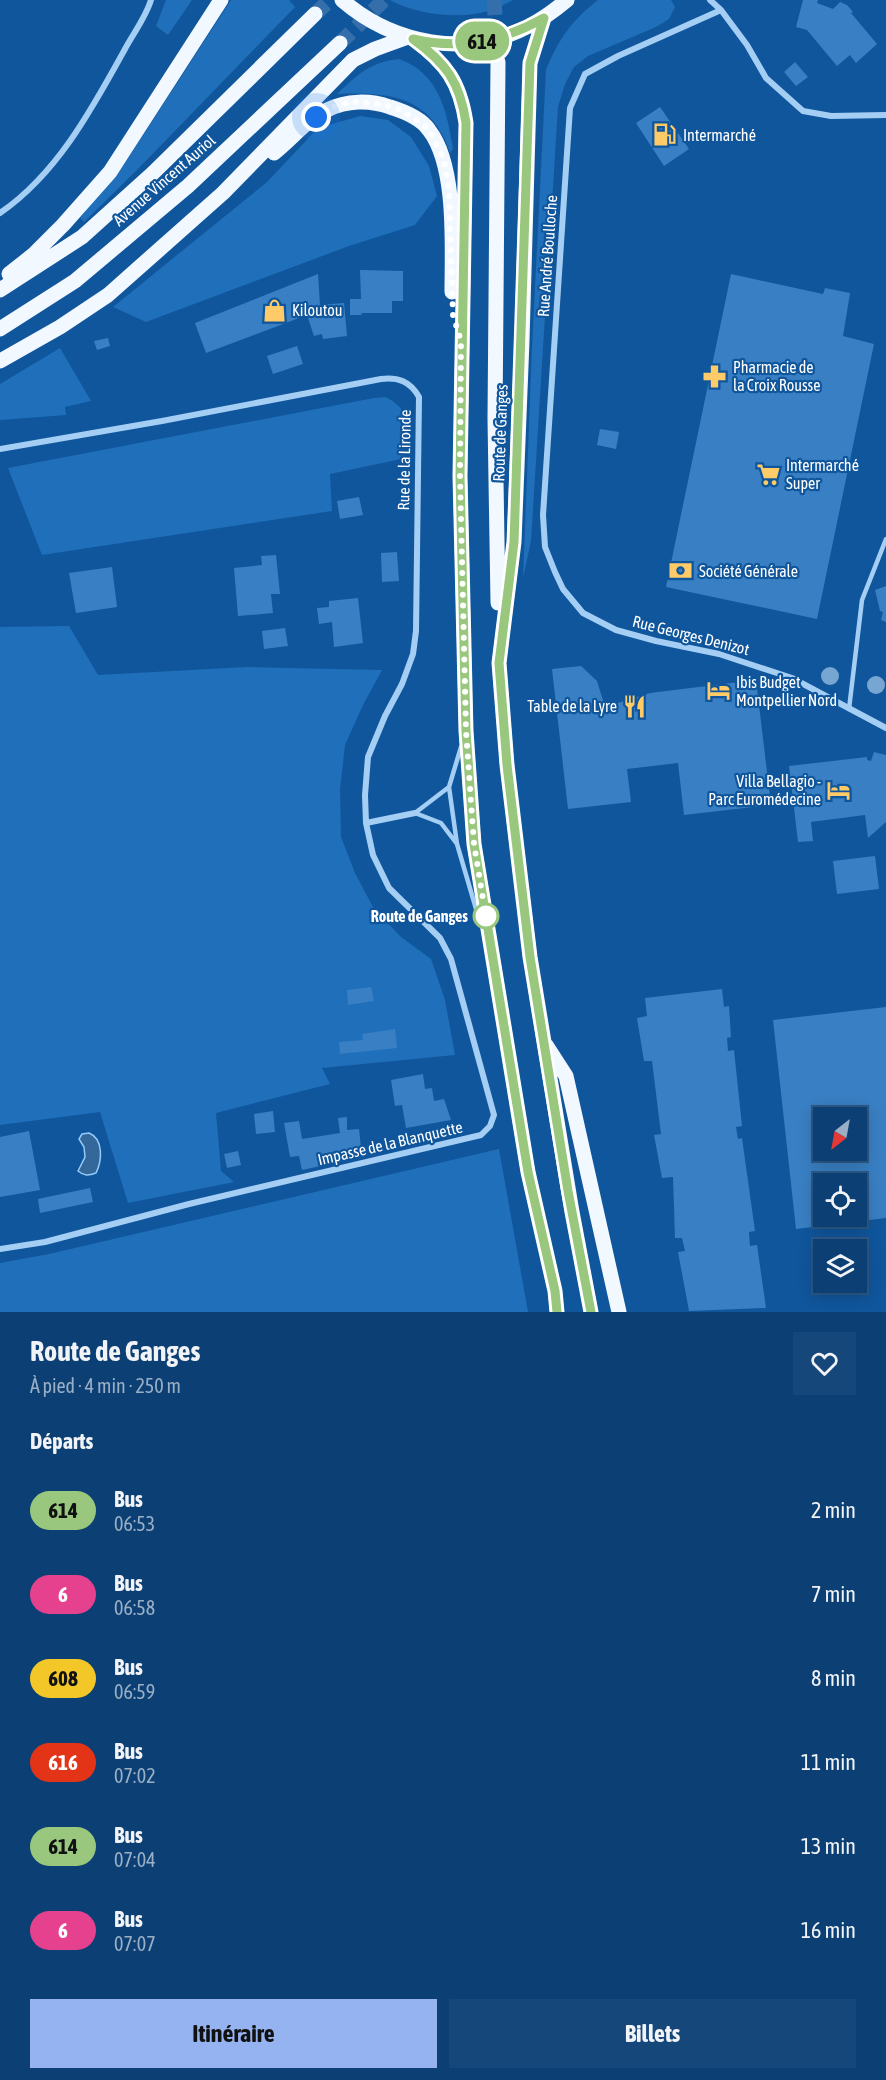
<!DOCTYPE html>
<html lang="fr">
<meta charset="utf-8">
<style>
body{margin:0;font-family:"Asap Condensed",sans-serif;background:#15477a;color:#f1f3f6;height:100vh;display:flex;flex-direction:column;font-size:22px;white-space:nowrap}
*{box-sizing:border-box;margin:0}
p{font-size:20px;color:#9aafc5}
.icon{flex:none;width:33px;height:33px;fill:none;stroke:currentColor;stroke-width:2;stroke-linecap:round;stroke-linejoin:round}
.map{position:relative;height:1312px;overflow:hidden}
.details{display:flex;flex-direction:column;background:#0c4075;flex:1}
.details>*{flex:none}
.badge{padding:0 12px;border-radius:20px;font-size:21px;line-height:39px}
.needle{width:39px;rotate:211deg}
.fabs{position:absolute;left:813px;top:1107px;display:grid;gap:12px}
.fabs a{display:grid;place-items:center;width:54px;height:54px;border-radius:0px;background:#0c4075;box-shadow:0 3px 15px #0003,0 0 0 2px #2c5987;font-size:30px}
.you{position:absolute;width:30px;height:30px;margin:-15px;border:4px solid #fff;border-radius:50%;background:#1a73e8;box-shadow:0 0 0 9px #1a73e833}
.map>.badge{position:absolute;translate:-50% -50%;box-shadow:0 0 0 3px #fff}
h2{padding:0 30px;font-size:22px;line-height:54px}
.round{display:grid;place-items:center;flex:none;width:63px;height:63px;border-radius:0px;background:#15477a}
.summary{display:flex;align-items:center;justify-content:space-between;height:102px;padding:0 30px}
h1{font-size:28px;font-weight:700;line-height:45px}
.button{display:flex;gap:12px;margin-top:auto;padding:12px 30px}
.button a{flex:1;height:69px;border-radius:0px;background:#95b2f1;color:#111;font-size:24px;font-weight:700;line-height:69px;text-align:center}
.button a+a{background:#15477a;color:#f1f3f6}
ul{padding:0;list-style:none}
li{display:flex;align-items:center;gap:18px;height:84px;padding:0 30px}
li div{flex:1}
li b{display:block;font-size:22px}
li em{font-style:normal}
li .badge{min-width:66px;font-weight:700;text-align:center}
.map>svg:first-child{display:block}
.green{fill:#1f6fba}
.water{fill:#35689a;stroke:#96caf8;stroke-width:1.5}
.building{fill:#397fc3;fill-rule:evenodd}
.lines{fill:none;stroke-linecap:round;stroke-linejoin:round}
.primary-tunnel{stroke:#346fab;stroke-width:15;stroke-dasharray:15 8;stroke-linecap:butt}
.lane{stroke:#a5cef5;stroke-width:4.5}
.street{stroke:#a5cef5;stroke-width:6}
.primary{stroke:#f2f8ff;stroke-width:15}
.tree{fill:#78a6d2}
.line-casing{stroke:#fff;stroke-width:14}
.line{stroke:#98c77d;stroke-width:9}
.walk{stroke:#fff;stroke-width:6;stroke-dasharray:0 10.8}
.stop-dot{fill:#fff;stroke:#98c77d;stroke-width:3}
.labels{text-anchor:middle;stroke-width:4.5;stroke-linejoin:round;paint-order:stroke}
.poi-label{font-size:16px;fill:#fff;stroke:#10569c;text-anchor:start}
.street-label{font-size:16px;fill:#fff;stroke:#10569c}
.stop-label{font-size:16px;font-weight:bold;fill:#fff;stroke:#10569c;text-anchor:end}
</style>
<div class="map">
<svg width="886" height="1312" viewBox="0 0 886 1312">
<rect width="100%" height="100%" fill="#10569c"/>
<path class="green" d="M166,0H192L168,35L156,26Z
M231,0H289L295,7L139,168L84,222L80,218L127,160Z
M390,0H513C506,3 499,8 492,10C461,20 417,15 390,0Z
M598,0H671L675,7L669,19L656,27L588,56L574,67L565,84L558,107L531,541L523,578L532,347L546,70C558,40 572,20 598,0Z
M399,59C439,73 447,111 453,149L450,153C431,96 390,92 337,94C357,75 370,62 399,59Z
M360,116L388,120L411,137L429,166L437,196L415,225L349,246L146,322L113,307L267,182L318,128Z
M60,348L91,401L65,407L66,415L0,420V384Z
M385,397C414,410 407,431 406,458L330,474L332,511L42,555L8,468L374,398Z
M69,626L98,675L247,667L382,670L363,705L345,745L340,789L341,837L355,873L374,909L401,937L431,959L445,1000L455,1055L322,1068L330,1084L216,1113L221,1171L234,1182L128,1203L100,1112L0,1125V627Z
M499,1149L528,1312H0V1263L49,1254Z"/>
<path class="water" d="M89,1133C104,1139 102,1161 96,1173C88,1176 84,1176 78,1171L85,1157L84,1147L79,1139L82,1134Z"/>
<path class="building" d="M803,0H818L817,3L833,9L840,2L847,5L853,12L851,13L877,44L856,63L850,55L837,66L807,30L796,27Z
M795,62L808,77L796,86L784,72Z
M660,107L689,149L664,166L636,123Z
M360,270L403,271V301H392V313H361L362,315H350V299H361Z
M318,274L320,305L344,303L347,336L323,339L322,334L314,336L307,315L206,353L195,323Z
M731,274L823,294L825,288L850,293L843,336L874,344L817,619L666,587Z
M108,338L110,346L97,350L94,341Z
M297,346L303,364L273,374L267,356Z
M600,429L619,432L616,449L597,445Z
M359,497L363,515L340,519L337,501Z
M397,552L399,581L382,582L381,553Z
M276,555L280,594H271L273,613L238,616L234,568L262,565L261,556Z
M112,567L117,607L76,613L69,573Z
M886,586V622L881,620L883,612L880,611L875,590Z
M358,598L363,643L334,647L332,622L319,624L317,608L329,607V601Z
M285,628L288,646L264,649L262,631Z
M581,666L597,681L605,707L650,693L756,680L771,805L684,815L678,763L627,769L631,802L568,809L552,669Z
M874,752L886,755V822L868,838L865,815L811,822L813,841L798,842L789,766L867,757V760L871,761Z
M875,856L879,889L837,894L833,861Z
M371,987L374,1001L348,1005L347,990Z
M722,989L724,1007L729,1006L731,1037L727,1038L728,1051L734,1050L742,1126L736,1127L738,1139L742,1138L755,1231L749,1232L750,1246L757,1245L766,1308L689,1311L678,1252L685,1251L682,1238H675L673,1177L662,1178L654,1135L661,1134L652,1061H644L637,1018L647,1016L645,998Z
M886,1007V1218L796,1229L773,1020ZM824,1118H856V1150H824ZM824,1184H856V1216H824Z
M395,1029L397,1048L340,1054L339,1042L363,1040L362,1034Z
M423,1074L425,1089L432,1088L434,1101L444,1099L451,1120L406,1128L402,1105L395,1106L391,1080Z
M273,1111L275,1132L256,1134L254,1114Z
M347,1117V1130L359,1129L362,1157L302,1170L299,1156L290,1157L284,1123L299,1121L302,1139L340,1133L338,1118Z
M29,1131L40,1190L0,1197V1137Z
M238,1151L241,1165L227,1168L224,1154Z
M90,1188L93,1202L40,1213L38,1199Z"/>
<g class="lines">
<path class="primary-tunnel" d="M494,0L498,62
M315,14L330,0
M340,43L384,0"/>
<path class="lane" d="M849,709L862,600L886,539
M449,787L457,844L479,919
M415,813L449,787L461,747
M415,813L441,823L457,844"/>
<path class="street" d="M710,0L721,10L747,45L766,78L803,111L831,116L886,115
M721,10L618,56L585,74L570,108L543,515L545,547L555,572L563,589L583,613L616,630L656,641L719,654L792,678L886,728
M0,213C57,174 92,109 125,49C133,34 146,17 151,0
M0,449L162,421L381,379C398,377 410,381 419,397L416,631L413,654L402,684L385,716L368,757L365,795L366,823L373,855L389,888L440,938L451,959L494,1115L490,1126L481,1135L189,1204L45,1242L0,1249
M366,823L415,813"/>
<path class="primary" d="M342,0C393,44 467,59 529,26C543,19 555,10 567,0
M544,18L530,63L522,341L514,542L499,663L507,765L530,957L572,1212L591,1312
M413,39C446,63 460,82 466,123L460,476L466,731L474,844L528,1172L555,1291L557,1312
M274,153C292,139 307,119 327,110C347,100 370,100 390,107C403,111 421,118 429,130C457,166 452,247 452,292
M9,274L33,255L63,225L110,172L221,0
M0,290L82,237L153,173L315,14
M0,329L75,281L188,186L340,43
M0,361L60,327L108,295L223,193L353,60L375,49L408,37
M498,603L495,419L498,62
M546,1045L566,1076L619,1312"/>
</g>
<g class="tree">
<circle cx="830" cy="676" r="9"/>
<circle cx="876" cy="685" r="9"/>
</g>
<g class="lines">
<defs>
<path id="line" d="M557,1312L555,1291L528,1172L474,844L466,731L460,476L466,123C460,82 446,63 413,39C459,50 503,41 544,18L530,63L514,542L499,663L507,765L530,957L568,1191L591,1312"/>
</defs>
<use href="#line" class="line-casing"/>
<use href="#line" class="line"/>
<path class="walk" d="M316,117L326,110L342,104L356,102L385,105L401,110L429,129L444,160L449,191L453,315L461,341L460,476L466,731L474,844L487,923L486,916"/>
</g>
<defs>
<symbol id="fuel-bare" viewBox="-9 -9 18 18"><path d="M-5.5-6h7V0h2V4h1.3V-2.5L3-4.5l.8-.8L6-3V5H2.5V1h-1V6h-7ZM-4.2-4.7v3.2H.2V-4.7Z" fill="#ffca68" stroke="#10569c" stroke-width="2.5" paint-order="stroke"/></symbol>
<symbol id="shop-bare" viewBox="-9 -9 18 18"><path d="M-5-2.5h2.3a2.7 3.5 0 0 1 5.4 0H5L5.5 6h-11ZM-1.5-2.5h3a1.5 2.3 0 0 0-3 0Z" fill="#ffca68" stroke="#10569c" stroke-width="2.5" paint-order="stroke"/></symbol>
<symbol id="pharmacy-bare" viewBox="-9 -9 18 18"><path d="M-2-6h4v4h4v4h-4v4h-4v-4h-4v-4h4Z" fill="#ffca68" stroke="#10569c" stroke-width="2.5" paint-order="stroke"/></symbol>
<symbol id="supermarket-bare" viewBox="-9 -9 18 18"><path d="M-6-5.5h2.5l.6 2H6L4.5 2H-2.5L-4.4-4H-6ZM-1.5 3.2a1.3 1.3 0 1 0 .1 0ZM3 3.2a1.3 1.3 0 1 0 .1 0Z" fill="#ffca68" stroke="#10569c" stroke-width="2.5" paint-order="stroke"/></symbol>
<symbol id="bank-bare" viewBox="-9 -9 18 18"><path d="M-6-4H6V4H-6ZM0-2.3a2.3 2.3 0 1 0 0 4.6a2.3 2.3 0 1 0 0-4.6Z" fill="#ffca68" stroke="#10569c" stroke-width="2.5" paint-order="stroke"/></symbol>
<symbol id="hotel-bare" viewBox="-9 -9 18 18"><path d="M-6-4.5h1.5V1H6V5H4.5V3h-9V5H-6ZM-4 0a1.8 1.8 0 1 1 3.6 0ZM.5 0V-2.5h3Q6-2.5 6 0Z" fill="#ffca68" stroke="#10569c" stroke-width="2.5" paint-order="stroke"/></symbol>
<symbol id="restaurant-bare" viewBox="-9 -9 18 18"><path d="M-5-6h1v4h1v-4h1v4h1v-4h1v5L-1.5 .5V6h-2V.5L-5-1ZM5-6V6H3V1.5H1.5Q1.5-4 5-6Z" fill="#ffca68" stroke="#10569c" stroke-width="2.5" paint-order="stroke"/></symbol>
</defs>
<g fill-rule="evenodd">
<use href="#fuel-bare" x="648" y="118" width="33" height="33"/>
<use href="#shop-bare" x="258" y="294" width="33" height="33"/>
<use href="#pharmacy-bare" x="698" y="360" width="33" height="33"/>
<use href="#supermarket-bare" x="752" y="458" width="33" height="33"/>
<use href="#bank-bare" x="664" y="554" width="33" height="33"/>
<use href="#hotel-bare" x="702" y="674" width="33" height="33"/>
<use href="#restaurant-bare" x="618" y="690" width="33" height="33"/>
<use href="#hotel-bare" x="822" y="774" width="33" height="33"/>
</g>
<circle class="stop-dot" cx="486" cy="916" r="12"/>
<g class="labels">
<g class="poi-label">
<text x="683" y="141">Intermarché</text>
<text x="292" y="316">Kiloutou</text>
<text x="733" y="373">Pharmacie de<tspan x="733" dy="18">la Croix Rousse</tspan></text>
<text x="786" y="471">Intermarché<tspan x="786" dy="18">Super</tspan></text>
<text x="699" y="577">Société Générale</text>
<text x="736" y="688">Ibis Budget<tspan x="736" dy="18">Montpellier Nord</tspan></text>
<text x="617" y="712" text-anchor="end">Table de la Lyre</text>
<text x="821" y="787" text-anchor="end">Villa Bellagio -<tspan x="821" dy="18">Parc Euromédecine</tspan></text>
</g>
<g class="street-label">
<text transform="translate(164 180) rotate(-41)" y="6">Avenue Vincent Auriol</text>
<text transform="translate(547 256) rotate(-86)" y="6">Rue André Boulloche</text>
<text transform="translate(500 433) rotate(-88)" y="6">Route de Ganges</text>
<text transform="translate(404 460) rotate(-89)" y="6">Rue de la Lironde</text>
<text transform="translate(691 635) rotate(14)" y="6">Rue Georges Denizot</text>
<text transform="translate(390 1143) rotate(-13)" y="6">Impasse de la Blanquette</text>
</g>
<g class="stop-label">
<text x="468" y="922">Route de Ganges</text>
</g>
</g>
</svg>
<div class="fabs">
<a><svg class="needle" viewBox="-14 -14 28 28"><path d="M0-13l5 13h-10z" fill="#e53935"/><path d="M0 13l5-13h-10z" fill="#9aafc5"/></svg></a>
<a><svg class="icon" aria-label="locate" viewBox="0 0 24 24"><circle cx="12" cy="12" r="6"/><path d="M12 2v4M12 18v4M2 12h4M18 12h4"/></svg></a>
<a><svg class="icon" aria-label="layers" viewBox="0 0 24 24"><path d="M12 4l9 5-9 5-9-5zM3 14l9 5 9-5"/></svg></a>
</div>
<div class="you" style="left:316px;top:117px"></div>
<b class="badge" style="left:482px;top:41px;background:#98c77d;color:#111">614</b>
</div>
<section class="details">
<div class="summary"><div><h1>Route de Ganges</h1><p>À pied · 4 min · 250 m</p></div><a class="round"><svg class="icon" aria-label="heart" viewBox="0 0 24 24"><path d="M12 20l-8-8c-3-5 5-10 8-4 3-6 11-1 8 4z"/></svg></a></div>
<h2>Départs</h2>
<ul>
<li><span class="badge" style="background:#98c77d;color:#111">614</span><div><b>Bus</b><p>06:53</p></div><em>2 min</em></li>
<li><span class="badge" style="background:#e6418e;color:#fff">6</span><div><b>Bus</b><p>06:58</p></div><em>7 min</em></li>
<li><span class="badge" style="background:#f3c727;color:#111">608</span><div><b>Bus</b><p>06:59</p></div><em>8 min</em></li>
<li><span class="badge" style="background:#e43417;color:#fff">616</span><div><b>Bus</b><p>07:02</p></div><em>11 min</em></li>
<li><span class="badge" style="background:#98c77d;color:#111">614</span><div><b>Bus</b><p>07:04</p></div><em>13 min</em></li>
<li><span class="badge" style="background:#e6418e;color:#fff">6</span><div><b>Bus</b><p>07:07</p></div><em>16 min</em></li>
</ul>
<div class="button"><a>Itinéraire</a><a>Billets</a></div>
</section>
